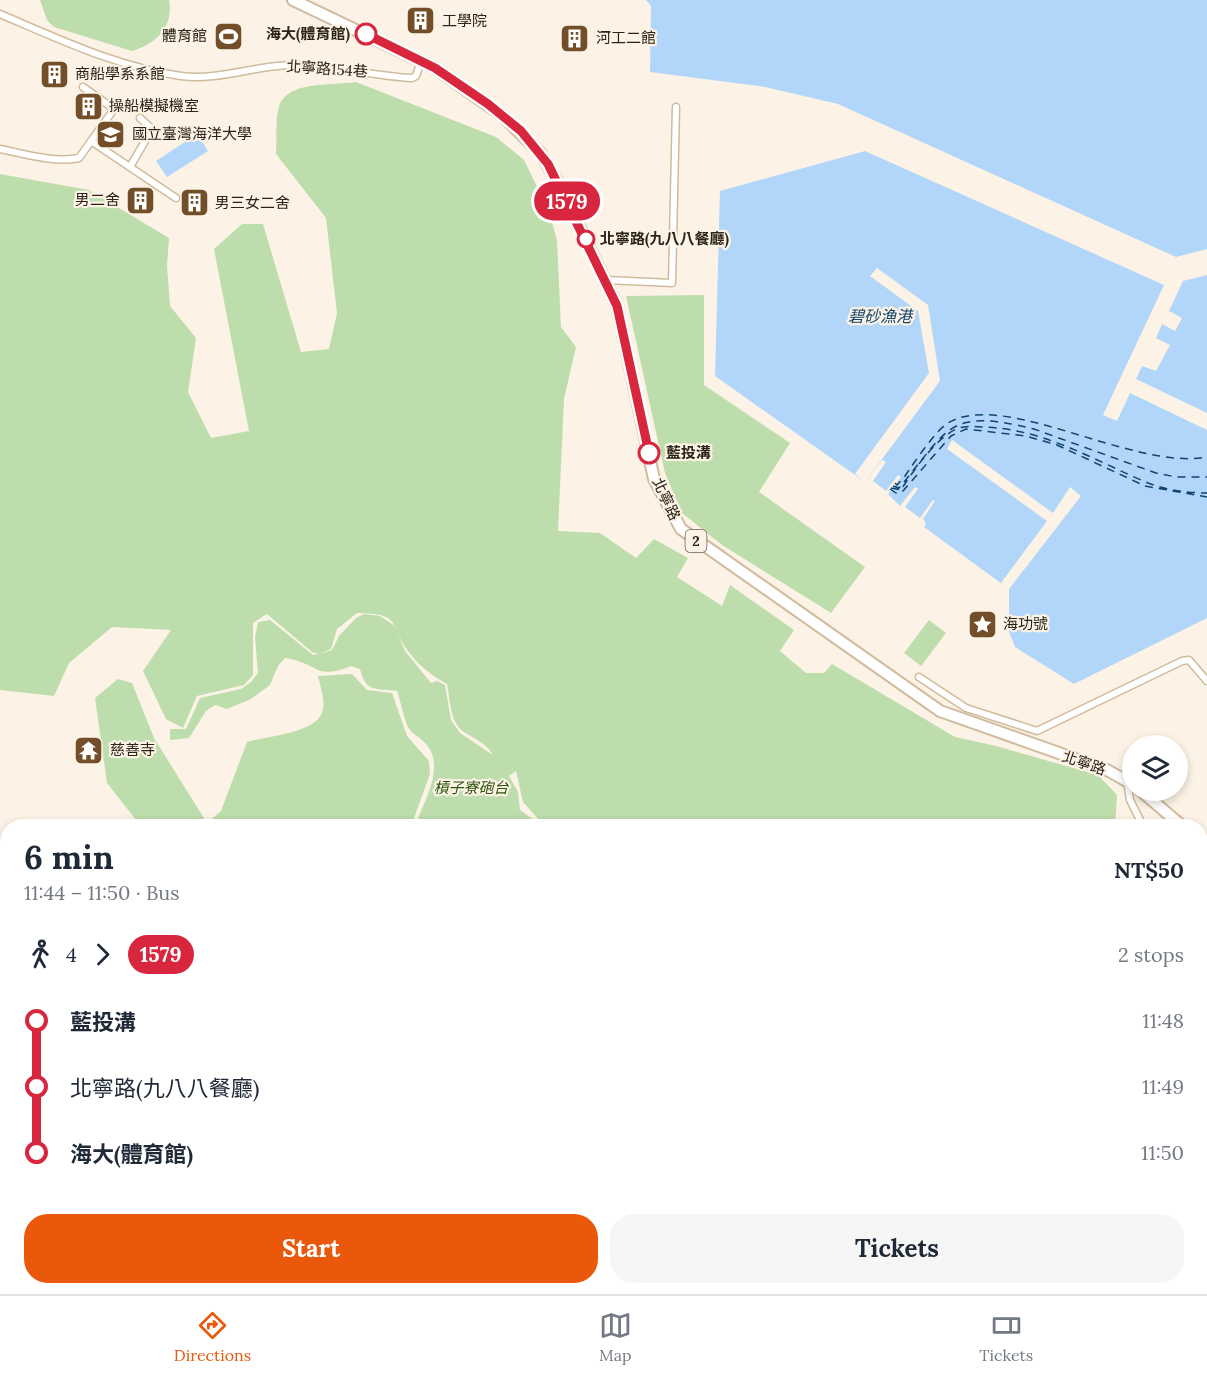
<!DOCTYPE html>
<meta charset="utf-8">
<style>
body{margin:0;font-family:Lora,"Noto Sans TC",serif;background:#f6f6f7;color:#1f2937;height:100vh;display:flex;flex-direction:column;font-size:22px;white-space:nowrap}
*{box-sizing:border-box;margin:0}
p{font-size:20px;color:#747a83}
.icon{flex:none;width:33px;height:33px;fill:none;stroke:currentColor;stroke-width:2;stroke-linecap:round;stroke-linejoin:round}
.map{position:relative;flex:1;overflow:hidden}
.drawer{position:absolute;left:0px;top:819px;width:1208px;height:476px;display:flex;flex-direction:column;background:#fff;border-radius:24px 24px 0 0;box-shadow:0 3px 9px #0003}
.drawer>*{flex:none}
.badge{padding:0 12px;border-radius:20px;font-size:21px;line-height:39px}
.controls{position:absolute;left:1122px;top:735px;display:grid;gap:12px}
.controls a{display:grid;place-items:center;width:66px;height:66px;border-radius:50%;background:#fff;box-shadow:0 3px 9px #0003;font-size:30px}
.map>.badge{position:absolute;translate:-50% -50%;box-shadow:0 0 0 3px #fff}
.legs{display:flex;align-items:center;gap:9px;height:66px;padding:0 24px;font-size:20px}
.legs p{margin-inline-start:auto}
.headline{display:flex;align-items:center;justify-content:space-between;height:102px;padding:0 24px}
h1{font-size:33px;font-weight:700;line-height:45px}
.action{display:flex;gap:12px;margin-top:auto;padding:12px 24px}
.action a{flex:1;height:69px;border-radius:24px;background:#ea580c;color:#fff;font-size:24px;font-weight:700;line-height:69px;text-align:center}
.action a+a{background:#f6f6f7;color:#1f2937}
ul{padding:0 24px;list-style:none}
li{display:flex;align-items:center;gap:21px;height:66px;font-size:22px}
li i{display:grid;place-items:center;width:9px;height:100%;margin:0 8px;background:currentColor}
li i::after{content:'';width:15px;height:15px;margin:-8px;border:4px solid;border-radius:50%;background:#fff}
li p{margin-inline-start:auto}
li:first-child i{background:linear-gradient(#0000 50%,currentColor 0)}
li:last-child i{background:linear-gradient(currentColor 50%,#0000 0)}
.tabs{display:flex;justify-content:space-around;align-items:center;height:84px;border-top:2px solid #e0e1e3;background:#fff;font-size:16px;color:#747a83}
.tabs a{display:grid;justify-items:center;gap:3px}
.tabs .selected{color:#ea580c}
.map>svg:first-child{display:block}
.green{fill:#bdddac;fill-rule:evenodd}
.water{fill:#b2d6f9}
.pier{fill:#fcf3e6}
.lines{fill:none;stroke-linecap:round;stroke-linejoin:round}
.ferry{stroke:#11446c;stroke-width:1.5;stroke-dasharray:8 6;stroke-linecap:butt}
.minor-casing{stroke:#d0bb9c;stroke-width:9}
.primary-casing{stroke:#d0bb9c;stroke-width:14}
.minor{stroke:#fff;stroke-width:6}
.primary{stroke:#fff;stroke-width:10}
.line-1-casing{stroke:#fff;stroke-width:14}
.line-1{stroke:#d7263d;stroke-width:9}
.stop-1-dot{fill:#fff;stroke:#d7263d;stroke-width:3}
.labels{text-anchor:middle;stroke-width:4.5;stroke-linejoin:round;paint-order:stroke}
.shield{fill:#fcf3e6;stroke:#6a6155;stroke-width:1.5}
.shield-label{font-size:14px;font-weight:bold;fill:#2b2317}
.poi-label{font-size:15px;fill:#2b2317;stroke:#fcf3e6;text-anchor:start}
.stop-label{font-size:15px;font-weight:bold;fill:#2b2317;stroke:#fcf3e6;text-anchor:start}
.street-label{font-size:15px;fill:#2b2317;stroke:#fcf3e6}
.park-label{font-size:15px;font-style:italic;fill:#2d540c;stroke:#fcf3e6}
.water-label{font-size:16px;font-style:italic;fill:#11446c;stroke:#fcf3e6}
</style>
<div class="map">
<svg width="1207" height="1294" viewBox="0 0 1207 1294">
<rect width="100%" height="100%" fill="#fcf3e6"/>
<path class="green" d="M40,0H169C174,27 156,44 132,51L54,27L47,20Z
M356,82L496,137L524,160L548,209L557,240L561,327L576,347L564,399L558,531L600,533L636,558L654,539L688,558L677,577L722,606L730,585L794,630L780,651L806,673H824L832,664L955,737L996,746L1098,775L1117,795L1115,826H542L540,821L523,802L516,771L509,776L518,792L520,810L534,820V826H428L418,818C427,797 445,763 425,743C419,736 413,735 408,727C403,716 401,702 397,691C375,688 366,693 360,669L351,666C315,681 319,663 285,658L278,666L270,685L251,699L227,709L215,705L206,711L189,738L170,740V729H186L200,698L241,689L251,682L258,673L255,637L258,622L270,620L313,655L319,654L312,652L267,614L253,623V675L244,685L197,696L183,728L166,719L143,671L171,630L112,627L69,663L54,696L0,690V174L89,190L169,238L167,266L170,306L196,338L188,392L211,438L249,431L214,249L242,224H263L301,352L329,349L337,313L326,218L276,154C277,139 275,120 279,106C288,80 333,86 356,82ZM357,613C402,614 388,622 408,651C418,665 432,676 447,684C450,699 450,723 464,732C476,740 485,742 493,755L460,733L451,720L445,685L437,681L431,683L405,651L395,626L380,616L364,614L356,618L339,636L332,650L320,654L331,649L337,629Z
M704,295V385L790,443L759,492L865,567L831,613L722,545L682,513L665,473L626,296Z
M929,620L946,633L921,666L904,653Z
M352,674L367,690L392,693L407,736L429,761L430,774L414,818L422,826H137L136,820L107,783L95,698L118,679L132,683L154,738L207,823L221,811L247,742C267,736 320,733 323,709C325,700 320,685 318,676Z
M0,882L8,884V1223L0,1224Z
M1200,976L1207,986V1154H1200Z
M282,1287H312L306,1294H282Z
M495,1287H667L670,1288L668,1294H500Z
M990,1287H1097L1115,1291L1133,1287H1150L1158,1294H996Z"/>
<path class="water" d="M646,0H1207V249L1176,257L838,104L765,87L650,72L651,6Z
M197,134L208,151L167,177L156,161Z
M865,151L1164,285L1103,415L1117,421L1130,393L1207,430V618L1074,684L1015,647L1009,632V589L924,527L926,524L923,519L935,501L933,500L920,518L905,507L918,489L915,487L900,506L888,494L901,477L898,475L886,491L873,481L886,462L882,460L865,482L715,376L720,191Z
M1207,275V413L1136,379L1142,366L1156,371L1170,345L1156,338L1162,324L1175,331L1182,318L1169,311L1183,281Z"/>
<path class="pier" d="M877,268L928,305L940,381L865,482L855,474L929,373L918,311L870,276Z
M952,440L1053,513L1070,487L1081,496L1009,589L1001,583L1047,521L947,449Z"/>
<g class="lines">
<path class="ferry" d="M895,483L897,485L905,476C913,464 936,430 948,423C1004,389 1133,471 1207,457
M893,486L899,488C950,427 948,408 1034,429L1156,473L1176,477H1207
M891,488L901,490C913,471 930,447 948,434C959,425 971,426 983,427C1045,429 1093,460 1148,483C1166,490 1188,493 1207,493
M890,489L896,493L902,492L951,436L966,429L1026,436L1057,445L1145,486L1207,497"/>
<defs>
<path id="minor" d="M0,14C59,39 117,67 181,76C218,81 253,66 290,65C331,64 371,76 412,78L416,76L421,61
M91,141L176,198
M0,149C24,154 55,163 79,158L114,109L83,87
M130,167L152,129L140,118
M606,280L672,283L676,107
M919,677L966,708L1037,731L1182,661L1189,660L1207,681
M1127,780L1130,800L1143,826
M1200,888L1207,896
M256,1294V1287
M360,1294L365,1287
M745,1294V1287
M1200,1294L1207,1288"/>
<path id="primary" d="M293,0L435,68L503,116L541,154L559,184L617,306L654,479L681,529L940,711L1107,770L1132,784
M1140,790L1182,826
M1200,842L1207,848"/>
</defs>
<use href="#minor" class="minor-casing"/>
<use href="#primary" class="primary-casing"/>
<use href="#minor" class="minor"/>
<use href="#primary" class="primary"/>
</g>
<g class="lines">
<defs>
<path id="line-1" d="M366,34L435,68L488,104L521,131L548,164L617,306L649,453"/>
</defs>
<use href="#line-1" class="line-1-casing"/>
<use href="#line-1" class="line-1"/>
</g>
<defs>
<symbol id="building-square" viewBox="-11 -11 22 22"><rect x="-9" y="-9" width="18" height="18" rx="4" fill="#734f29" stroke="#fcf3e6"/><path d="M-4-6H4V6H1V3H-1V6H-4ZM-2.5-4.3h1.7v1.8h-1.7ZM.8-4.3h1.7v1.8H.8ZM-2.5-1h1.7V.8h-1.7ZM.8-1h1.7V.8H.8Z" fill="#fff"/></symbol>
<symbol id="stadium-square" viewBox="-11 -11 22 22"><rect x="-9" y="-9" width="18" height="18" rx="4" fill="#734f29" stroke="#fcf3e6"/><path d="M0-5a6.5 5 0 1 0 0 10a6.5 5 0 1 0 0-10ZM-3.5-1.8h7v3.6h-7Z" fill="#fff"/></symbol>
<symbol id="university-square" viewBox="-11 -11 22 22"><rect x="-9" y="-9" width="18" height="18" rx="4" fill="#734f29" stroke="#fcf3e6"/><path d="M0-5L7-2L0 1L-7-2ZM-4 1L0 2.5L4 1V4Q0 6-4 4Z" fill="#fff"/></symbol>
<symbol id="sight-square" viewBox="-11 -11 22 22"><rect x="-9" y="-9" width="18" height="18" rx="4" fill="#734f29" stroke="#fcf3e6"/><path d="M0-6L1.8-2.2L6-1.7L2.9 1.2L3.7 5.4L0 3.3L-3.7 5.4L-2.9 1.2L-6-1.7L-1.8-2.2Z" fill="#fff"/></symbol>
<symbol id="temple-square" viewBox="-11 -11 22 22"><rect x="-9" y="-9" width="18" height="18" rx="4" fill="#734f29" stroke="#fcf3e6"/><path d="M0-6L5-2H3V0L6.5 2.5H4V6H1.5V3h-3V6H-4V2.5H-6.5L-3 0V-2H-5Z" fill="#fff"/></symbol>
</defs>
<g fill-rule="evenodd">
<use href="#building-square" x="404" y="4" width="33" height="33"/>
<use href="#stadium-square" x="212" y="20" width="33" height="33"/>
<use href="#building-square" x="558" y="22" width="33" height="33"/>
<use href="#building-square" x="38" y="58" width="33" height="33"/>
<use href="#building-square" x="72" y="90" width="33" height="33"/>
<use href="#university-square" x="94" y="118" width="33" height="33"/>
<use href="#building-square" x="124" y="184" width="33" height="33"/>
<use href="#building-square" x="178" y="186" width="33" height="33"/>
<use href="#sight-square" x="966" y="608" width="33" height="33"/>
<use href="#temple-square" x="72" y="734" width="33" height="33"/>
</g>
<g class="stop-1-dot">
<circle cx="366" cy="34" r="10"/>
<circle cx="586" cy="239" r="8"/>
<circle cx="649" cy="453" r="10"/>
</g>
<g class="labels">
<rect class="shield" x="685.5" y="530" width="21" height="22" rx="4.5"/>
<g class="shield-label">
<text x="696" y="546">2</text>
</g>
<g class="poi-label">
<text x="442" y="26">工學院</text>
<text x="207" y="41" text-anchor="end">體育館</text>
<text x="596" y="43">河工二館</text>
<text x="75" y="79">商船學系系館</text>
<text x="109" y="111">操船模擬機室</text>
<text x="132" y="139">國立臺灣海洋大學</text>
<text x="120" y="205" text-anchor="end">男二舍</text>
<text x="215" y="208">男三女二舍</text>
<text x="1003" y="629">海功號</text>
<text x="110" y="755">慈善寺</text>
</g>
<g class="stop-label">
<text x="350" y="39" text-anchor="end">海大(體育館)</text>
<text x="600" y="244">北寧路(九八八餐廳)</text>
<text x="666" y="458">藍投溝</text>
</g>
<g class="street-label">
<text transform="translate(327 69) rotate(4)" y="5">北寧路154巷</text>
<text transform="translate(666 499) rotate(65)" y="5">北寧路</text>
<text transform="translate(1084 763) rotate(19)" y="5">北寧路</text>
</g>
<g class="park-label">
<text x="471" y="793">槓子寮砲台</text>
</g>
<g class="water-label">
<text x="880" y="322">碧砂漁港</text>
</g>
</g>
</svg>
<div class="controls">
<a><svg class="icon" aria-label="layers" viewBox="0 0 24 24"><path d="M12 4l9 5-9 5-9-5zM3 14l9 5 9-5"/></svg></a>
</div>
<b class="badge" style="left:567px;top:201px;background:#d7263d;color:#fff">1579</b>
<section class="drawer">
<div class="headline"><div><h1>6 min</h1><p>11:44 – 11:50 · Bus</p></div><b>NT$50</b></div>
<div class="legs"><svg class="icon" aria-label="walk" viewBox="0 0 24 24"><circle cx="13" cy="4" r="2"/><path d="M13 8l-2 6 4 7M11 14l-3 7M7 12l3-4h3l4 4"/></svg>4<svg class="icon" aria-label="forward" viewBox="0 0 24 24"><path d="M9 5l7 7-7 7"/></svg><b class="badge" style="background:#d7263d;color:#fff">1579</b><p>2 stops</p></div>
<ul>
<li><i style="color:#d7263d"></i><b>藍投溝</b><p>11:48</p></li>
<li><i style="color:#d7263d"></i><span>北寧路(九八八餐廳)</span><p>11:49</p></li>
<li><i style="color:#d7263d"></i><b>海大(體育館)</b><p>11:50</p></li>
</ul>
<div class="action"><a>Start</a><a>Tickets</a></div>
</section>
</div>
<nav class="tabs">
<a class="selected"><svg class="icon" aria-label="directions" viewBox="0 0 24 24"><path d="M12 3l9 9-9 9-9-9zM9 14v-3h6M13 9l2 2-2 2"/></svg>Directions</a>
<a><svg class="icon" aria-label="map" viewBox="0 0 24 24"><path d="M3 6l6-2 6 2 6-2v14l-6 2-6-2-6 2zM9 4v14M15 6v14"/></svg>Map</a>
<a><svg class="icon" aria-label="tickets" viewBox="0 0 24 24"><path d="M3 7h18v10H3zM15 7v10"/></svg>Tickets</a>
</nav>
